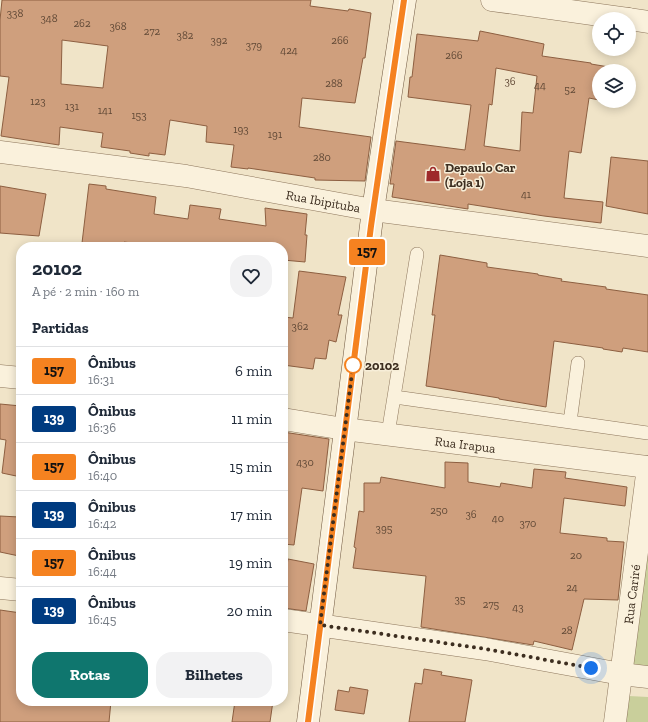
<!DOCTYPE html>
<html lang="pt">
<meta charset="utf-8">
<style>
body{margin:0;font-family:"Zilla Slab",serif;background:#f2f2f3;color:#1f2937;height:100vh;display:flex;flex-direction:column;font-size:15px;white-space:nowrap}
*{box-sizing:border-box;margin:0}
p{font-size:13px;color:#747a83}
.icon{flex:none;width:22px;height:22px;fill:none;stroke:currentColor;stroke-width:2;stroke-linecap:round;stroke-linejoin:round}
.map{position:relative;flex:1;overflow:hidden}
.drawer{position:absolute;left:16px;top:242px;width:272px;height:464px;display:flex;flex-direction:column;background:#fff;border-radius:16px;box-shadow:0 2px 10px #0003}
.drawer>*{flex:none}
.badge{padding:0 8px;border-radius:3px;font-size:14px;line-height:26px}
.fabs{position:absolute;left:592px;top:12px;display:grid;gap:8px}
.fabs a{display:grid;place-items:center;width:44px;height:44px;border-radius:50%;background:#fff;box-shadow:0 2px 10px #0003;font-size:20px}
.you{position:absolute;width:20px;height:20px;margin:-10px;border:3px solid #fff;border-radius:50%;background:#1a73e8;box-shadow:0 0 0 6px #1a73e833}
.map>.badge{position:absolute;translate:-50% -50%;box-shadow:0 0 0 2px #fff}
h2{padding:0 16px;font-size:15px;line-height:36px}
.round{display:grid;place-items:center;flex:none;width:42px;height:42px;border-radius:16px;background:#f2f2f3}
.head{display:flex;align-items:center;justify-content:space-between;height:68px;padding:0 16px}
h1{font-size:19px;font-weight:700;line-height:30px}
.cta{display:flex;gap:8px;margin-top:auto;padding:8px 16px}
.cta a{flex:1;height:46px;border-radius:16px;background:#0f766e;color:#fff;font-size:16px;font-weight:700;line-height:46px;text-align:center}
.cta a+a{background:#f2f2f3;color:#1f2937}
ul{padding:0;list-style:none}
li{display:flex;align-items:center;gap:12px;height:48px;padding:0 16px;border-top:1px solid #e0e1e3}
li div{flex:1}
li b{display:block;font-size:15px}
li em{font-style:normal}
li .badge{min-width:44px;font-weight:700;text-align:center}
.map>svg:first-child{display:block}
.park{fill:#c9cf9b}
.building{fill:#cf9f7d;stroke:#8d5f41;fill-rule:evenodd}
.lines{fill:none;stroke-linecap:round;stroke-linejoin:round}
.lane-casing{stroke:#8d765c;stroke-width:14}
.street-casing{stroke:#8d765c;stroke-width:23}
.secondary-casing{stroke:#6f573f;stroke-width:23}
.lane{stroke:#faf1dc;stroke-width:13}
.street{stroke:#faf1dc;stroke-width:22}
.secondary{stroke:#faf1dc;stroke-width:22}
.line-casing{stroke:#fff;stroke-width:9}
.line{stroke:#f58220;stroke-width:6}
.walk{stroke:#3d2e20;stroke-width:4;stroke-dasharray:0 7.2}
.stop-dot{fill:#fff;stroke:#f58220;stroke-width:2}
.labels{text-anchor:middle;stroke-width:3;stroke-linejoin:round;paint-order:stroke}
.number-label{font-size:11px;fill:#624a37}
.poi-label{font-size:13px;font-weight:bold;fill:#3d2e20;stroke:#f7eed8;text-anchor:start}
.street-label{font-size:13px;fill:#3d2e20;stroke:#f7eed8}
.stop-label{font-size:13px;font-weight:bold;fill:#3d2e20;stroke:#f7eed8;text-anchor:start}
</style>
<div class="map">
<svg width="648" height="722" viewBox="0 0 648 722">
<rect width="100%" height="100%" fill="#f0e4c8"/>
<path class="park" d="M648,532V677L626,660Z
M629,696L648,697V722H621Z"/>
<path class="building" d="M2,0H311L310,6L348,11L349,9L371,13L365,58H363L355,103L302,98L299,127L371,137L365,181L315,180V178L248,168V169L231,167L234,145L206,142L207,126L170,120L165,155L149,153V156L130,153V151L101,147L103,133L60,127L59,145L1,136L9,77L0,76V20ZM62,40L108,46L103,88L61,84Z
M480,31L544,44L542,56L591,63V64L621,69V71H599V100L589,98L581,153L569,151L564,198L603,202L601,223L544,216L468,204V209L392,197L394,184H390L396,141L465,150L471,105L408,97L410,77H412L417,34L478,41ZM496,68L537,76L533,113L522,112L520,151L484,146L489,104L492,105Z
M611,157L648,161V214L606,206Z
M89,184L106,186V189L156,197L154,214L188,219L190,205L221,209L219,219L266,226L265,208L307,214L305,235H307L305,262L283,260V247H162L124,242L123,247H106L82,243Z
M0,186L46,194L39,236L0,233Z
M440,255L487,263V267L538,274V275L562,279L561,281L606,287V289L648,295V352L623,348L622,352L603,349V348L554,341L546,407L499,399V398L426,386L435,315H432Z
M299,271L346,277L338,315H342L336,342L329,340L326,359L315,358L313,369L283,365V317L293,318Z
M0,404L21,406V477L2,473L6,440L0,439Z
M283,432L329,439L323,491L302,488L294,545L283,544Z
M445,462L468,463V482L500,487L501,483L532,488L534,469L566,472L565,478L627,487L625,506L564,498L560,533L607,538V541L624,542L618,600L584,599L572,650L534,641L533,645L421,627L426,576L353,568L356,548L354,547L359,511L364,512V483H380L381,477L445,488Z
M0,516L19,517V556L0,552Z
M288,559L314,564L306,611L283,608V590Z
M0,610L21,613V701H111L109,722H0Z
M424,669L442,672L441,675L472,680L465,722H409L415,683L422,684Z
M350,687L368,690L364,714L335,710L338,690L349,692Z
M235,701H273L270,722H232Z"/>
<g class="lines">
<defs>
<path id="lane" d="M395,397L648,433
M570,422L578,363
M388,434L417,254"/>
<g id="street">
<path d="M492,0L628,19"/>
<path d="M629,19L648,22"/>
<path id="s1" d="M0,152L186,176L373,210L648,246"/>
<path d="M0,376L21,378"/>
<path id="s2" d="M283,419L344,429L648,467"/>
<path d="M0,588L21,590"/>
<path d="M283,620L485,649L621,674L648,677"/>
<path id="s3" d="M615,722L648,467"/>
</g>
<path id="secondary" d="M308,722L373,210L405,0"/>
</defs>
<use href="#lane" class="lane-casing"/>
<use href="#street" class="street-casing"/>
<use href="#secondary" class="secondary-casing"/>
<use href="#lane" class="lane"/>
<use href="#street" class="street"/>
<use href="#secondary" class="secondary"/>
</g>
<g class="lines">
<defs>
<path id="line" d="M308,722L371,226L404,0"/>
</defs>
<use href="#line" class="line-casing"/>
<use href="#line" class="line"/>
<path class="walk" d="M353,365L320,625L486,649L591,668"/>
</g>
<defs>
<symbol id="shop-bare" viewBox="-9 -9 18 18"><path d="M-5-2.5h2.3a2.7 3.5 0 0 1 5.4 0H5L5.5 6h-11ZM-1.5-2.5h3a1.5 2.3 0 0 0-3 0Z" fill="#9e2a2b" stroke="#f7eed8" stroke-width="2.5" paint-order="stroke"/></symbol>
</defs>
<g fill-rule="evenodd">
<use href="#shop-bare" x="422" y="163" width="22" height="22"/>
</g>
<circle class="stop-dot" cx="353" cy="365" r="8"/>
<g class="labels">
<g class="number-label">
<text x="15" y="17">338</text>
<text x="49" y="22">348</text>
<text x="82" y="27">262</text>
<text x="118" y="30">368</text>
<text x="152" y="35">272</text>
<text x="185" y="39">382</text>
<text x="219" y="44">392</text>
<text x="340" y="44">266</text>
<text x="254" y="49">379</text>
<text x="289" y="54">424</text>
<text x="454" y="59">266</text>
<text x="510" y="85">36</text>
<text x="334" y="87">288</text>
<text x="540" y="89">44</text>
<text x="570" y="93">52</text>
<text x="38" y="105">123</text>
<text x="72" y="110">131</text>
<text x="105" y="114">141</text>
<text x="139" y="119">153</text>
<text x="241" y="133">193</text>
<text x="275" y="138">191</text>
<text x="322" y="161">280</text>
<text x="526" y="198">41</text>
<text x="300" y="330">362</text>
<text x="305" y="466">430</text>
<text x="439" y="514">250</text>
<text x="471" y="518">36</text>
<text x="498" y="522">40</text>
<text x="528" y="527">370</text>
<text x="384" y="532">395</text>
<text x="576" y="559">20</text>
<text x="572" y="591">24</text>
<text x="460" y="603">35</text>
<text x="491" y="608">275</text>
<text x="518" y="611">43</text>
<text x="567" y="634">28</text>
</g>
<g class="poi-label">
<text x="445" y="172">Depaulo Car<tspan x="445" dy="15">(Loja 1)</tspan></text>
</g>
<g class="street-label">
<text dy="5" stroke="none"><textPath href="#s1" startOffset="327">Rua Ibipituba</textPath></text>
<text dy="5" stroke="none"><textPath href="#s2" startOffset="184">Rua Irapua</textPath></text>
<text dy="5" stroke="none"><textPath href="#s3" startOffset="129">Rua Cariré</textPath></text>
</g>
<g class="stop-label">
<text x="365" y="370">20102</text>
</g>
</g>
</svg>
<div class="fabs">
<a><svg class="icon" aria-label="locate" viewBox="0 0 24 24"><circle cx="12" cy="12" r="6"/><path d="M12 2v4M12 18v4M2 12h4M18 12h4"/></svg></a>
<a><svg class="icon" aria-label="layers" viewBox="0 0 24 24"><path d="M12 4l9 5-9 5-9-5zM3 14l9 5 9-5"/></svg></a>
</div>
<div class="you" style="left:591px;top:668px"></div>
<b class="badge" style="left:367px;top:252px;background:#f58220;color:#111">157</b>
<section class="drawer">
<div class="head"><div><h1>20102</h1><p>A pé · 2 min · 160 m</p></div><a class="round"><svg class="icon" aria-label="heart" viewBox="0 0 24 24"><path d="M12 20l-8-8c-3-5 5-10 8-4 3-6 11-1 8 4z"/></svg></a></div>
<h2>Partidas</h2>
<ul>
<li><span class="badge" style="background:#f58220;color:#111">157</span><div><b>Ônibus</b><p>16:31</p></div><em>6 min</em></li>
<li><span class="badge" style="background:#003b80;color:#fff">139</span><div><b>Ônibus</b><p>16:36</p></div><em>11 min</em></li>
<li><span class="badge" style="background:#f58220;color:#111">157</span><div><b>Ônibus</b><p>16:40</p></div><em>15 min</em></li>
<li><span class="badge" style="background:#003b80;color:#fff">139</span><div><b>Ônibus</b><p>16:42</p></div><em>17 min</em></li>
<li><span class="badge" style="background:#f58220;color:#111">157</span><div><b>Ônibus</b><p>16:44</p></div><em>19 min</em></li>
<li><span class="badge" style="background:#003b80;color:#fff">139</span><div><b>Ônibus</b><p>16:45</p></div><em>20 min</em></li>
</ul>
<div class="cta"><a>Rotas</a><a>Bilhetes</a></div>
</section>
</div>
